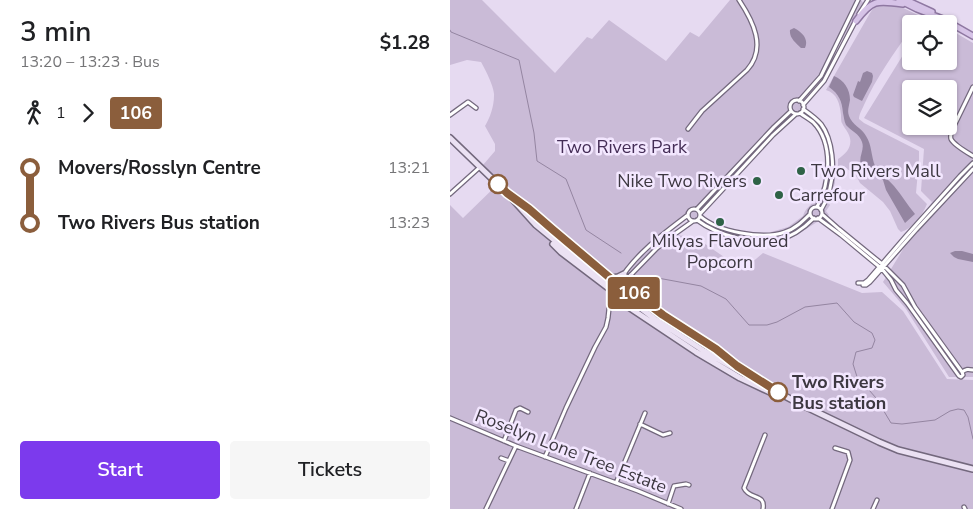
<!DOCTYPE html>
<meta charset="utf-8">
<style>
body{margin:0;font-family:"Nunito Sans",sans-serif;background:#f6f6f6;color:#202124;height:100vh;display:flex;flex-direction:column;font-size:19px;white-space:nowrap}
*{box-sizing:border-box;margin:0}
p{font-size:16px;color:#757577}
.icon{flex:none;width:28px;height:28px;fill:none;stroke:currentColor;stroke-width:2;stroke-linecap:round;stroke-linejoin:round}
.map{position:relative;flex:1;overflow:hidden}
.drawer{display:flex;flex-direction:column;background:#fff;width:450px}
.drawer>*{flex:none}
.badge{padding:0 10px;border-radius:4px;font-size:18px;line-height:32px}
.buttons{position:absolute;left:452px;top:15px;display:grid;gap:10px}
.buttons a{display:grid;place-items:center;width:55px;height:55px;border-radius:5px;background:#fff;box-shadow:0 1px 4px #0004;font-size:25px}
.map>.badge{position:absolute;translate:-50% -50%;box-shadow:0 0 0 2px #fff}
.legs{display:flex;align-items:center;gap:8px;height:55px;padding:0 20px;font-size:16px}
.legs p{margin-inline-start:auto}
.summary{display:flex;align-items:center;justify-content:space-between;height:85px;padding:0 20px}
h1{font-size:28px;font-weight:600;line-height:38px}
.action{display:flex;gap:10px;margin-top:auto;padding:10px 20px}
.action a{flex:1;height:58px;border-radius:5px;background:#7c3aed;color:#fff;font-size:20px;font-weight:600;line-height:58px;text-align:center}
.action a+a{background:#f6f6f6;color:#202124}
ul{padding:0 20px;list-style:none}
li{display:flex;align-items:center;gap:18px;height:55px;font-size:19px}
li i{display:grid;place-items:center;width:8px;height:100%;margin:0 6px;background:currentColor}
li i::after{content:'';width:12px;height:12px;margin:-6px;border:4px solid;border-radius:50%;background:#fff}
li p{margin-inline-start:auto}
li:first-child i{background:linear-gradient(#0000 50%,currentColor 0)}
li:last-child i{background:linear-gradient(currentColor 50%,#0000 0)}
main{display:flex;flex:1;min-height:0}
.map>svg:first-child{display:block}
.green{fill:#cabbd7;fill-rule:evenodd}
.water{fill:#9485a1}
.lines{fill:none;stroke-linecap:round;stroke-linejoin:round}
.stream{stroke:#9485a1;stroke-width:1}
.minor-casing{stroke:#73687d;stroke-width:5.5}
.secondary-casing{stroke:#73687d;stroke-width:8}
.primary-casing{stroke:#8f78a2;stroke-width:8}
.minor{stroke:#fff;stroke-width:3}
.secondary{stroke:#ebe1f3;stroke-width:5}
.primary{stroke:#d6c3e7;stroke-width:5}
.secondary-bridge-casing{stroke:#73687d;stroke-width:8;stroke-linecap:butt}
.secondary-bridge{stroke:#ebe1f3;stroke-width:5}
.line-1-casing{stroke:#fff;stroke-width:11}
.line-1{stroke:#8b5e3c;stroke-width:8}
.poi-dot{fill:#2e6246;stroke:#f3e7ff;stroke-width:2}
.stop-1-dot{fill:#fff;stroke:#8b5e3c;stroke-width:2.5}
.labels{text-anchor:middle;stroke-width:5;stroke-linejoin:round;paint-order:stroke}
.park-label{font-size:18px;fill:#442d56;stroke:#f3e7ff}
.poi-label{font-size:18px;fill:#3d3841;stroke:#f3e7ff;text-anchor:start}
.stop-label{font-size:18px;font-weight:bold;fill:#3d3841;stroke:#f3e7ff;text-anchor:start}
.street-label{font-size:18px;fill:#3d3841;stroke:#f3e7ff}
</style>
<main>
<section class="drawer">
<div class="summary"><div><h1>3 min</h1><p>13:20 – 13:23 · Bus</p></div><b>$1.28</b></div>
<div class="legs"><svg class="icon" aria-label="walk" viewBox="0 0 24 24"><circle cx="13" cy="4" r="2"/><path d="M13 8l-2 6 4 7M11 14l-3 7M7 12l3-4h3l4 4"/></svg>1<svg class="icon" aria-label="forward" viewBox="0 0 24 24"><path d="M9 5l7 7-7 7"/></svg><b class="badge" style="background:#8b5e3c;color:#fff">106</b></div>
<ul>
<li><i style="color:#8b5e3c"></i><b>Movers/Rosslyn Centre</b><p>13:21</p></li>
<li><i style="color:#8b5e3c"></i><b>Two Rivers Bus station</b><p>13:23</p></li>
</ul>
<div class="action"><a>Start</a><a>Tickets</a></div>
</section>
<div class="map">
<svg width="523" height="509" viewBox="0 0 523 509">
<rect width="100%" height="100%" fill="#e6daf1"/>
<path class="green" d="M0,0H32L105,73L137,37L142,39L159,20L216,61L240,32L249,37L280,0H411L414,4L376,65L347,101L352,105L351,111L346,113L341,109C312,145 277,177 243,209C253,211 252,222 241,219L238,213L215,234L245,237L293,270L313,253L412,293L432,292L453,311L497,379L523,380V509H0V205L13,218L51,181L33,165L45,151V144L35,126C40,118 44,106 44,96C45,88 35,69 31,62L17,60L0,65Z
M433,3L447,5L470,16L465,24H461V29C444,53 426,78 414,105C412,110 409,114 409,119L414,123L469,151V160L466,193L477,204C472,216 463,228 451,232L448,229L440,211L433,202L410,183L407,177L394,166H388V159C398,153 404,144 398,133C396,129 393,126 392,123C391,122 391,116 391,115C390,104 387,93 376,90L420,13L426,5Z
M499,29L523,43V377H499L456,309L433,282L482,202L471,191L474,149L414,118L461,42V61H499ZM461,89H499V126H461Z
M385,179V183L378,202L380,205L376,211L379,215L374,218L372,223L369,221L367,222L350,233L336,239L324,242L321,232L338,227L353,216C355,209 358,208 362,203C368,197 372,189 373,181Z"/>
<path class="water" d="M344,28C352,32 359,39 355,48H351C346,43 339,38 340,30Z
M417,71L422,73L423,76L422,82L412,101L404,97L403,95L408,81L410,82L413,73Z
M384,76C394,80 400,89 400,100C399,106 397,111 399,116C402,125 412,128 416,136C422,145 421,156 425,166C430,174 438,179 444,186C452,195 457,205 465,214L455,223L436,190L433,180C426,176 414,173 411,165C408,157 415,150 412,142C409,133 401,131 396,125C394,121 394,117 393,113C392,101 389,94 379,87Z
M505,251H512L523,254V262L508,259L504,257L500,253Z"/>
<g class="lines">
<path class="stream" d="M0,30L1,32L69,60L84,133L87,161L116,179L136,230L171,253
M197,276L251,286L276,299L299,325H317L327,322L355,307L387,303L404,322L422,333L425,340L422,348L406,352L403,364L408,380L419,390L426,398L441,423L452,424L485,420L500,411L508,409L514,410L518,417L523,439"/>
<defs>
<path id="minor" d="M409,14L418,0
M523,87L502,130C501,133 500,136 501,139C504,145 518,153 523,156
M340 107a7 7 0 1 1 14 0a7 7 0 1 1-14 0Z
M349,101L371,76L408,0
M353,105L374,81L406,20
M353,109C360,114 366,118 371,124C383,140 385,169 380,188C379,196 375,203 371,210
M350,113C354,116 359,119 363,122C384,143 380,183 367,207
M0,115L18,102L26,108
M238,129L252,111L297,70C317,48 303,21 289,0
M0,194L30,167
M360 213a6 6 0 1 1 12 0a6 6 0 1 1-12 0Z
M238 215a6 6 0 1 1 12 0a6 6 0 1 1-12 0Z
M247,209L324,127L341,111
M250,214L323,135L346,114
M372,214L389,229L432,264L453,285L465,307L512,372
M250,216C268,232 313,240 335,232C345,229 353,221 360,214
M368,218L391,235L432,269L441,280L446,290L457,303L509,376L511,377L513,375L512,372C516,369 518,369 523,370
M247,220C267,235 303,245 328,240C342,237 354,228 364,218
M168,283C184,255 213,234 238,215
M408,283H414L418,280L456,236L510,176L523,163
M171,285L207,248L222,236L243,221
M413,285H416L420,282L466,230L523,169
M0,418L66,446L188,491L231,509
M190,424L213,435L220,433
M54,441L66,410L70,408L78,412
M95,457L116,408L145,347L156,327L158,318L161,290
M51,458L59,461
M166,483L195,413
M218,504L224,486L236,484L239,485
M514,507L515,509
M36,509L66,446
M126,509L140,473
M313,509C316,493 299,500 294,488L315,435
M382,509L400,460L398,452L385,448
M423,509L427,500"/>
<path id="secondary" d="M0,138L57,193L86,225L159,285
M57,193L79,209L166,283L170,284L172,287L180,290L213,315L266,349L287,366
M78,212L112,243L155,277
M103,244L111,252L161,290
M162,278L168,277L174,274
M180,290L179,284L181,276
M166,295L171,302L246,352L290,378L322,393
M177,298L205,319L254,351L312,384L350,404L429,442L448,450L523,469"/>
<path id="primary" d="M449,0L467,9L493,19L523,36
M456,0L482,12
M406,21C422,0 426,0 453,4"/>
</defs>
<use href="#minor" class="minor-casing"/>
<use href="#secondary" class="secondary-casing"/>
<use href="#primary" class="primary-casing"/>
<use href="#minor" class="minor"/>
<use href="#secondary" class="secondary"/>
<use href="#primary" class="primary"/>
<defs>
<path id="secondary-bridge" d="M161,282L179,295
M159,285L177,298"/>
</defs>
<use href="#secondary-bridge" class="secondary-bridge-casing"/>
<use href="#secondary-bridge" class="secondary-bridge"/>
</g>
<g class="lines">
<defs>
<path id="line-1" d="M48,184L57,193L79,209L102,229L166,283L170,284L172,287L180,290L213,315L266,349L287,366L328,392"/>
</defs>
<use href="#line-1" class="line-1-casing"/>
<use href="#line-1" class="line-1"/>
</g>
<g class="poi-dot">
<circle cx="351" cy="171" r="5"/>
<circle cx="307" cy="181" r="5"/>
<circle cx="329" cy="195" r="5"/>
<circle cx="270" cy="222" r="5"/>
</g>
<g class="stop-1-dot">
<circle cx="48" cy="184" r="9"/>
<circle cx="328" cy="392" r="9"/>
</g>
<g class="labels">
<g class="park-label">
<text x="172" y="153">Two Rivers Park</text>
</g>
<g class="poi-label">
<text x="361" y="177">Two Rivers Mall</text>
<text x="297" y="187" text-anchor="end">Nike Two Rivers</text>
<text x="339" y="201">Carrefour</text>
<text x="270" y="247" text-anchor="middle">Milyas Flavoured<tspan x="270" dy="21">Popcorn</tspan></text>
</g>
<g class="stop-label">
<text x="342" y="388">Two Rivers<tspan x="342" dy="21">Bus station</tspan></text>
</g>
<g class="street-label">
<text transform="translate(121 451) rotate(21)" y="6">Roselyn Lone Tree Estate</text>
</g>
</g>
</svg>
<div class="buttons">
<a><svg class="icon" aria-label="locate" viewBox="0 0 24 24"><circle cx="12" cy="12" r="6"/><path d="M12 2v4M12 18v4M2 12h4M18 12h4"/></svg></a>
<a><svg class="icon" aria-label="layers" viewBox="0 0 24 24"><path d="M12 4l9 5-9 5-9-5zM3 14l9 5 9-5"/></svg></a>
</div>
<b class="badge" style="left:184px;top:293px;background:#8b5e3c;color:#fff">106</b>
</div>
</main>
